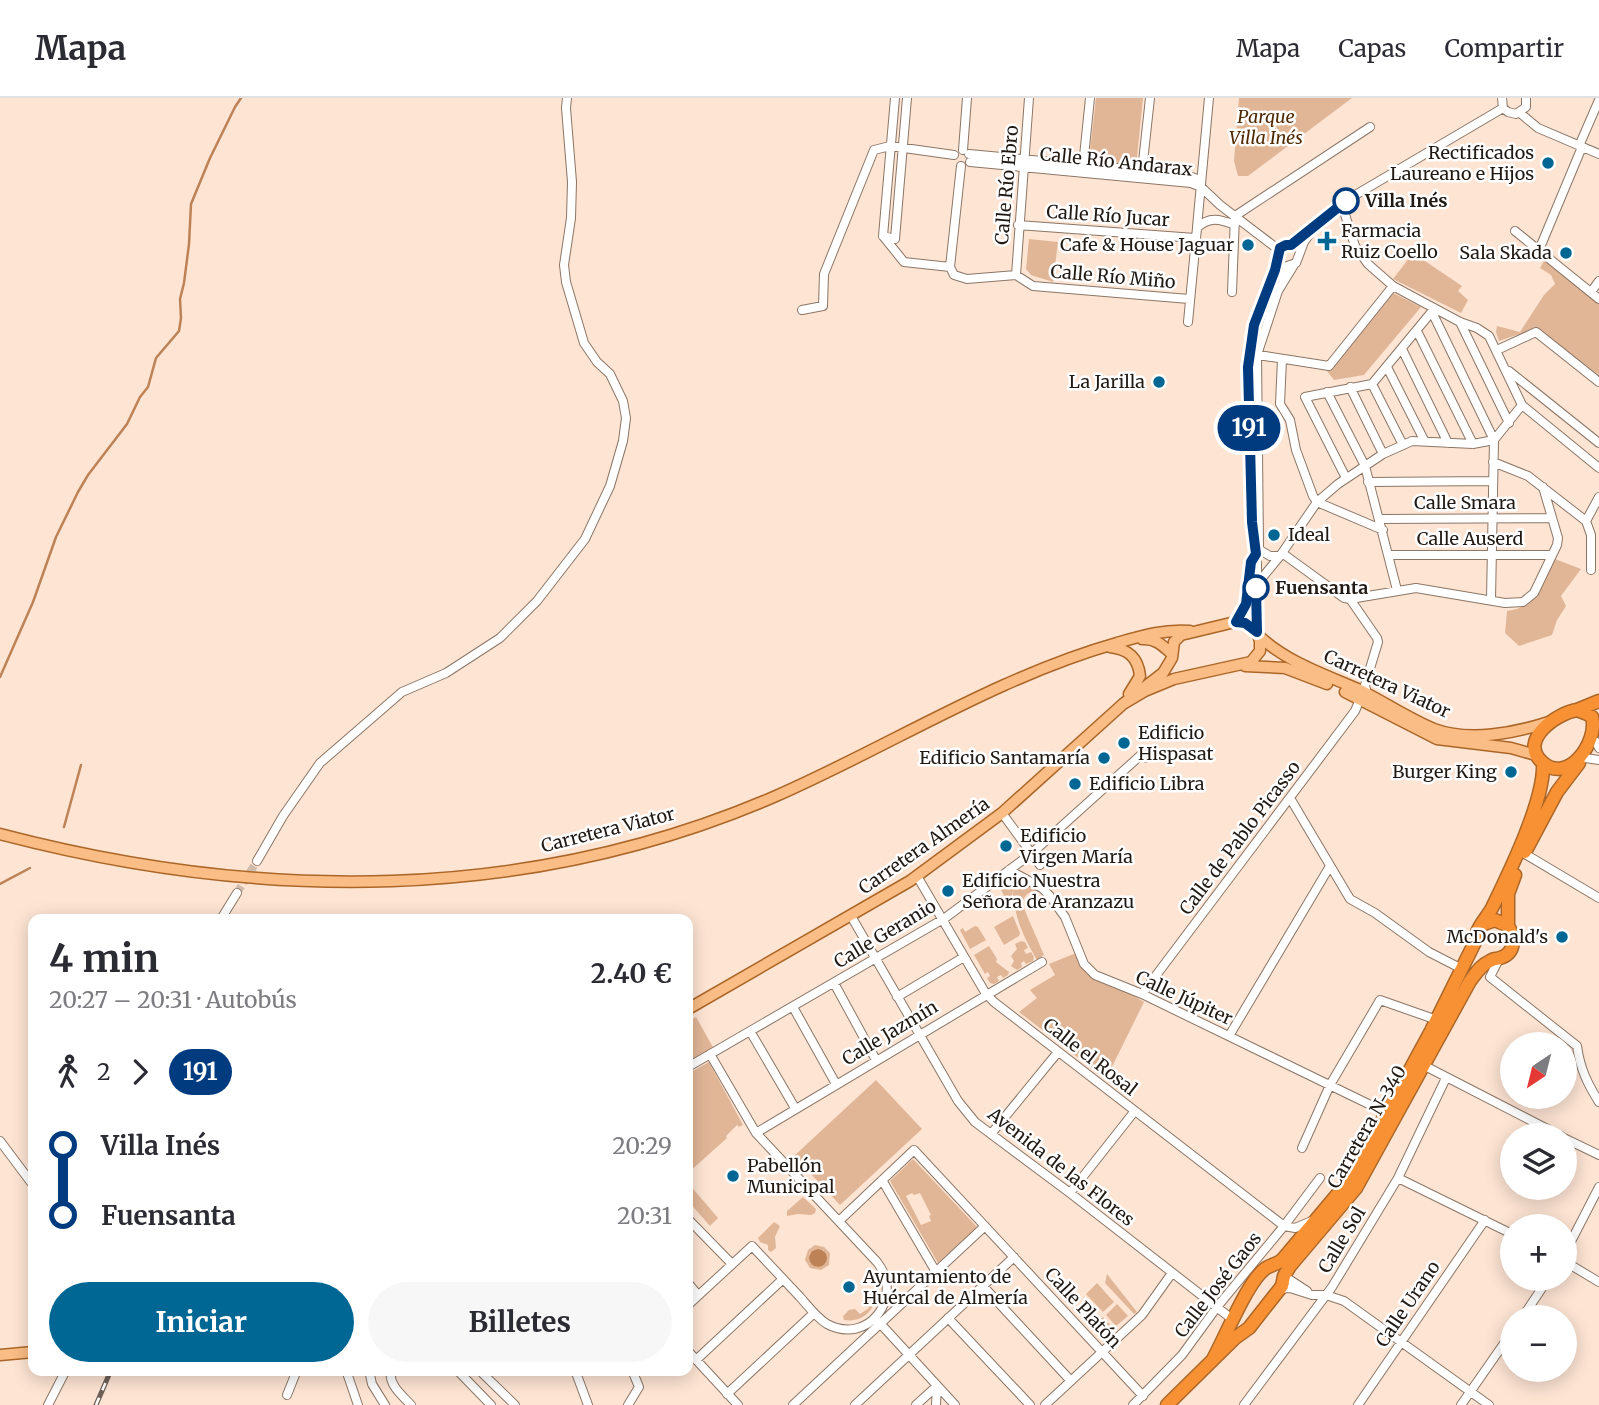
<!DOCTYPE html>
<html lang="es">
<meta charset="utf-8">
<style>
body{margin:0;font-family:Merriweather,serif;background:#f7f7f7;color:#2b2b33;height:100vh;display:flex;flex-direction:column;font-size:26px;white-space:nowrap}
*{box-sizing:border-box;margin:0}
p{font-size:23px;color:#7c7c81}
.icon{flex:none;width:38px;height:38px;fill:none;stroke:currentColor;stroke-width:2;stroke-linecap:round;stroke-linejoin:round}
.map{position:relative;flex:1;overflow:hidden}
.panel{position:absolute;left:28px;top:816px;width:665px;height:462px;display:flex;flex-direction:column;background:#fff;border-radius:14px;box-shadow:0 4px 18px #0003}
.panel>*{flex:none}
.badge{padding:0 14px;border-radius:23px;font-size:24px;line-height:46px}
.needle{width:46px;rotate:215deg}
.buttons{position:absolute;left:1500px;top:934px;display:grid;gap:14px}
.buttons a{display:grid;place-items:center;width:77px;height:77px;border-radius:50%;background:#fff;box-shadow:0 4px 18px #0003;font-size:35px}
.map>.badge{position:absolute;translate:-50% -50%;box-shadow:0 0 0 4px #fff}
.legs{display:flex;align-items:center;gap:10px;height:77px;padding:0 21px;font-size:23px}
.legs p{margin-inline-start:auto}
.overview{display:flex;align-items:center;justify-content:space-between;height:119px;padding:0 21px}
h1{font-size:38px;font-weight:700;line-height:52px}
.action{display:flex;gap:14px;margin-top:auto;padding:14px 21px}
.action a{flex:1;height:80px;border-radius:42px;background:#006795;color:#fff;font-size:28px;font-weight:700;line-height:80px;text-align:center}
.action a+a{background:#f7f7f7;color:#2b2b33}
ul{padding:0 21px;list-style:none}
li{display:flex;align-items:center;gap:24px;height:70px;font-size:26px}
li i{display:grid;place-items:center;width:10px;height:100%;margin:0 9px;background:currentColor}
li i::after{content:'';width:18px;height:18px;margin:-9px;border:5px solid;border-radius:50%;background:#fff}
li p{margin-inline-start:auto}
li:first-child i{background:linear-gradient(#0000 50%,currentColor 0)}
li:last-child i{background:linear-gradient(currentColor 50%,#0000 0)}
header{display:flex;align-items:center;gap:42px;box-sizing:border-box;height:98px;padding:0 35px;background:#fff;border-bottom:2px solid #e1e1e2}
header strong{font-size:33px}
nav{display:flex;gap:38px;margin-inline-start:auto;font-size:24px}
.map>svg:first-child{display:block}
.green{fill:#e1b697;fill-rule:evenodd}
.water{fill:#bd8256}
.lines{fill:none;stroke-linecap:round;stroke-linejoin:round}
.stream{stroke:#bd8256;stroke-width:2.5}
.minor-tunnel{stroke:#d1bbad;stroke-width:8;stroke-dasharray:8 4;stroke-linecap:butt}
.minor-casing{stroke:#8c7666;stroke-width:10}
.major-casing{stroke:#ac6728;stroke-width:13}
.highway-casing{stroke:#ac6728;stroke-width:15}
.minor{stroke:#fff;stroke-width:8}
.major{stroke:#fabd85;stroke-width:10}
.highway{stroke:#f79134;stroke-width:12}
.rail-casing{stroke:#6e6056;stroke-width:5}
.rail{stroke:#fff;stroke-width:2.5;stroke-dasharray:8;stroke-linecap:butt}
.line-1-casing{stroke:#fff;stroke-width:16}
.line-1{stroke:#003b80;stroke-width:10}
.poi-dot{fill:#006795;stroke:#fff;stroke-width:2.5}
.stop-1-dot{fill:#fff;stroke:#003b80;stroke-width:3.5}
.labels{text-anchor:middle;stroke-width:5;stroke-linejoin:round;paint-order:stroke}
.park-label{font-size:18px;font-style:italic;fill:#502904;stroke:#fff}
.poi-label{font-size:18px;fill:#211913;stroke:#fff;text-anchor:start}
.street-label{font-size:18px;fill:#211913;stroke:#fff}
.stop-label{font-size:18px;font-weight:bold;fill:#211913;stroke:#fff;text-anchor:start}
</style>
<header>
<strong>Mapa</strong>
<nav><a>Mapa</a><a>Capas</a><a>Compartir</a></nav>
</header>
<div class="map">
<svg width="1599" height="1307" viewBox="0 0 1599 1307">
<rect width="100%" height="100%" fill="#fde4d3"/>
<path class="green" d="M1096,0H1143L1136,69L1089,62Z
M1239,0H1352L1248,78H1238L1234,63Z
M1029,141L1058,144L1053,184L1031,177L1026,171Z
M1413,155L1462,188L1458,193L1468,202L1461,215L1393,181Z
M1545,161L1599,206V277L1537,230L1499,243L1496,234L1497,228L1520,234L1544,197L1555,186L1551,177L1540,170Z
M1391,194L1421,209L1364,277L1334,282L1327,273Z
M1555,461L1581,471L1561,498L1566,508L1557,522L1552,537L1519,548L1505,535L1507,513C1537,510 1544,484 1555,461Z
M1012,779L1041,794C1031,792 1024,796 1022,806L1044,857L1037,862C1022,836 1015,820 1012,791L1013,813L1001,792L1011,785Z
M1013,818L1020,835L1019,838L1004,847L994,829Z
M975,828L978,829L986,842L970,851L960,832L963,830L965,834Z
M1021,843L1025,844L1028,850L1024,852L1026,856L1031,854L1034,859L1033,863L1026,866L1024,863L1021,865L1022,869L1017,872L1011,868L1014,863L1011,858L1017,851L1015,846Z
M989,848L997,861L996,864L1009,874L1008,877L1003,880L1001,877L997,879L999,883L994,886L990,885L987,880L990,878L988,874L985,876L974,857Z
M1076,855L1083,868L1144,904L1106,981L1019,914L1037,900L1030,892L1055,877L1049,866Z
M696,919L714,951L688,965V924Z
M709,964L743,1027L739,1029L737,1027L726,1038L727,1040L688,1075V976Z
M876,982L922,1031L840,1107L794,1058Z
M913,1061L977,1129L938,1165L890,1083ZM912,1095L914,1097L920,1095L931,1117L929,1118L931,1123L921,1127L906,1098Z
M689,1086L718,1120L710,1128L688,1103Z
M803,1099L816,1111L815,1115L811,1117L798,1116L787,1118V1113Z
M774,1124L780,1128L775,1139L776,1150L771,1154L768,1152V1147L760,1144L758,1140Z
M815,1147L824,1149L830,1155L829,1167L821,1172L810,1170L805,1162L808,1152ZM816,1151L823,1152L827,1158L817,1169C810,1166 809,1163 809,1156Z
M1107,1176L1137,1214L1134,1216L1105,1185Z
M1097,1185L1114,1204L1103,1214L1086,1196Z
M874,1190L878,1191C876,1210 865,1225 844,1222L843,1218L849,1212L855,1211L860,1216L869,1210L864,1204L868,1193Z
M1117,1206L1128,1218L1116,1228L1106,1217Z
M1103,1219L1114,1231L1102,1242L1091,1230Z"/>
<path class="water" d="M809 1160a9 9 0 1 1 18 0a9 9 0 1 1-18 0Z"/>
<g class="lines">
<path class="stream" d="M0,579L33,504L56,439L78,394L88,377L127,326L140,299L148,289L156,260L179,233L181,220L180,201L184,185L189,146L191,106L210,60L235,9L241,0
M64,729L81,667
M0,786L30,770"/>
<path class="minor-tunnel" d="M237,795L257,763"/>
<defs>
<path id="minor" d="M1502,0L1503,10L1508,14L1516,16L1526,9V0
M1520,15L1538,30L1599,56
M1579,48L1599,2
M963,52L967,0
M969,56L1182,76L1201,82
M970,64L1191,85L1201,89L1220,107L1279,152
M961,68L950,169L954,177L967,181L1016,177L1033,188L1189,201
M1083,68L1090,0
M1142,73L1150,0
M1342,107L1355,148L1368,166L1393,188L1460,224L1477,230L1489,238L1522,307L1599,370
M1018,127L1195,140
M1197,129L1209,0
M1515,133L1599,201
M883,138L895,141L907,0
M883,138L895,0
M883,138L904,164L950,169
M1539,152L1582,49
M1016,177L1029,0
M1274,183L1287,168L1296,165L1304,144L1311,134
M1232,194L1235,118L1370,29
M1591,194L1599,183
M802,212L823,208L824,176L874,52L890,48L954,57
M1432,214L1494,342L1491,502
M1188,224L1197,130C1209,118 1220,121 1235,127
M1460,224L1509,325
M1417,233L1473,346
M1402,251L1448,345
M1497,252L1536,234L1599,284
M1252,256L1329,268L1393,188
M1282,261L1280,306L1290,322L1296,352L1313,398L1317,404L1383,432
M1387,269L1424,342
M1509,273L1599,345
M1372,286L1403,347
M1350,289L1383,356
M1327,294L1365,368L1397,492
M1493,364L1528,378L1586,423L1591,437V472
M1346,380L1305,299L1372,286L1434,211
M1368,384L1492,383
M1379,421L1552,420
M1586,423L1599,399
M1258,451L1270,458H1280
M1282,455L1344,500L1350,501L1377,540L1378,544L1365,587L1367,596
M1389,457H1552
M1257,486L1280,458L1317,404L1338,386L1383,356L1412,343L1473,346L1494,342L1522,307
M1350,501L1416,490L1505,505L1523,504L1534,495L1557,447L1558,440L1543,389
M1235,524L1246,506L1251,464L1259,449L1257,257L1278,193L1294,167
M1257,534V466L1252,424L1248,269L1254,227L1275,172L1278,153L1282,148L1291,147L1352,99L1503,10
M1596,644L1599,650
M1585,660L1599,662
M1290,700L1350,801L1375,815L1429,854L1462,871
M1002,715L1040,767
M1525,756L1599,800
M257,763L283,718L320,665L402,594L446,575L500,540L537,503L585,441L610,388L623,343L626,320L623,303L610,276L597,264L584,245L566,184L564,167L571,120L572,84L566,10L567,0
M1009,772L1042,790L1049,797L1065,819L1084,866L1095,877L1142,896L1387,1015
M917,778L986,896L994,904L1284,1128L1295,1130L1314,1122
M851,818L958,1003L975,1024L1070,1095L1232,1221
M221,821L237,795
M1499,861L1490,879L1577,948C1580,970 1587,985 1599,1004
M834,885L876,962
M1142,896L1355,613L1360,601
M897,899L964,859
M793,909L836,986
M750,933L795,1010
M1229,938L1330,768
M1423,967L1561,1038
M688,969L945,820L1032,755L1142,656L1146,660
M756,1035L1042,864
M991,1036L1058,954
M1564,1040L1599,1057
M0,1043L33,1087
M1302,1050L1330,987L1380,902L1437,922
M1398,1080L1512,1136
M882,1082L936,1174
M1070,1095L1134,1014
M688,1121L732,1166
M839,1123L914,1052L1143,1298
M1564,1157L1599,1089
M1564,1163L1599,1184
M1284,1178L1307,1193
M688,1185L698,1197
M983,1188L1071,1283
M1279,1191L1290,1190L1312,1197H1326L1344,1203L1489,1307
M688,1207L752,1148C768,1165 784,1182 800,1199C808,1208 817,1220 827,1226C868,1248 905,1199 877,1164L756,1035L710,956
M948,1220L1030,1307
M1522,1220L1548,1181
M877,1222L955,1307
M688,1253L738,1307
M696,1262L783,1181
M346,1272L358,1307
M369,1272L372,1286L385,1307
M391,1272C388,1287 402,1297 411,1307
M457,1272L491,1307
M479,1272L515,1307
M575,1272L588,1307
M727,1296L814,1215
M287,1297L297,1272
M48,1307L66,1272
M628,1307L639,1289L632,1272
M793,1307L985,1128
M855,1307L1014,1159
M916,1307L937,1288
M936,1307L937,1288
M1045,1307L1142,1217L1172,1175
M1133,1307L1182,1257L1217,1209L1284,1128L1320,1080
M1244,1307L1332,1189L1398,1080L1446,980
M1358,1307L1485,1122
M1461,1307L1512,1234"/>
<path id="major" d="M1259,538C1287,564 1323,576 1358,591C1383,603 1407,620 1434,631C1469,644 1515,635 1549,624
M1142,541C1155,540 1162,547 1171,555
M1110,549C1128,551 1138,559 1140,578L1129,596
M1245,568L1285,570L1327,586
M1345,594L1437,641L1511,650L1536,657
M0,736C259,804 527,806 776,698C890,648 997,579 1117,545C1141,538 1164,531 1190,533
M688,911L910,783L1002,715L1123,606L1163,575L1172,560L1174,544L1181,537L1235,524L1245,525L1257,534L1260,543V553L1251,564L1174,581L1145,593L1123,606
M0,1257L33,1254"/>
<path id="highway" d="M1577,612C1582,614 1589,616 1592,619C1599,643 1568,688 1542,664C1518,642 1557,615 1577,612Z
M1577,612L1599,603
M1525,754L1557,694L1579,665
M1508,828V796L1515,777
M1212,1263C1224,1243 1249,1178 1268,1169C1274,1166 1277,1166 1282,1162L1351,1080L1431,933L1475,844C1475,831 1486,821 1492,810C1509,775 1545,702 1543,665
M1167,1307L1235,1240L1249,1230L1282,1188L1284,1178L1290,1168L1356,1090L1470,883C1476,875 1481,867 1490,863C1496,860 1494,862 1500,860C1516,855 1515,839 1508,828L1495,822L1481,827"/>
</defs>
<use href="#minor" class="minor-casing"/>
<use href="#major" class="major-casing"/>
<use href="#highway" class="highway-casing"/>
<use href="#minor" class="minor"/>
<use href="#major" class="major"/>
<use href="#highway" class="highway"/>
<defs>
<path id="rail" d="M96,1307L111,1272"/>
</defs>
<use href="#rail" class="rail-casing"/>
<use href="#rail" class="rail"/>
</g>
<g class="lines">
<defs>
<path id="line-1" d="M1256,490L1257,534L1245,525L1236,524L1246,506L1251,464L1256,456L1252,424L1248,269L1254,227L1275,172L1280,150L1286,147H1291L1346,103"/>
</defs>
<use href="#line-1" class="line-1-casing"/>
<use href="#line-1" class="line-1"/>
</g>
<g class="poi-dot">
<circle cx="1548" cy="65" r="7"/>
<path d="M1323.5 132.5h7v7h7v7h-7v7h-7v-7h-7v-7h7z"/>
<circle cx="1248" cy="147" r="7"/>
<circle cx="1566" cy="155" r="7"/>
<circle cx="1159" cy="284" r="7"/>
<circle cx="1274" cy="437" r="7"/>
<circle cx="1124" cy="645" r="7"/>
<circle cx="1104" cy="660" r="7"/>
<circle cx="1511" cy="674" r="7"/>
<circle cx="1075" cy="686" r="7"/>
<circle cx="1006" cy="748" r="7"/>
<circle cx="948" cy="793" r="7"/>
<circle cx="1562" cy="839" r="7"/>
<circle cx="733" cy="1078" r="7"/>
<circle cx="849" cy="1189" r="7"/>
</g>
<g class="stop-1-dot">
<circle cx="1346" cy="103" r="12"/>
<circle cx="1256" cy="490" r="12"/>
</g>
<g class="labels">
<g class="park-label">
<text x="1266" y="25">Parque<tspan x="1266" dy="21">Villa Inés</tspan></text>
</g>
<g class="poi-label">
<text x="1534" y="61" text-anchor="end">Rectificados<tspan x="1534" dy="21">Laureano e Hijos</tspan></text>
<text x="1341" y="139">Farmacia<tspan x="1341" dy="21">Ruiz Coello</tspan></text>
<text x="1234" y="153" text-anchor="end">Cafe &amp; House Jaguar</text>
<text x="1552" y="161" text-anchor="end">Sala Skada</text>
<text x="1145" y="290" text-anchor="end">La Jarilla</text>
<text x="1288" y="443">Ideal</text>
<text x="1138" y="641">Edificio<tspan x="1138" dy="21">Hispasat</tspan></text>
<text x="1090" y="666" text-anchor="end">Edificio Santamaría</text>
<text x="1497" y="680" text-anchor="end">Burger King</text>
<text x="1089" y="692">Edificio Libra</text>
<text x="1020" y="744">Edificio<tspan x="1020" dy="21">Virgen María</tspan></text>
<text x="962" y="789">Edificio Nuestra<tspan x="962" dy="21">Señora de Aranzazu</tspan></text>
<text x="1548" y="845" text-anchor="end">McDonald's</text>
<text x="747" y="1074">Pabellón<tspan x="747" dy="21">Municipal</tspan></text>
<text x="863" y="1185">Ayuntamiento de<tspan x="863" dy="21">Huércal de Almería</tspan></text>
</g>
<g class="street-label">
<text transform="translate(1116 64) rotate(6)" y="6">Calle Río Andarax</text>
<text transform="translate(1007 87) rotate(-85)" y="6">Calle Río Ebro</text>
<text transform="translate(1108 118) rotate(4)" y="6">Calle Río Jucar</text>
<text transform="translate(1113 179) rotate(5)" y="6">Calle Río Miño</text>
<text x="1465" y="411">Calle Smara</text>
<text x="1470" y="447">Calle Auserd</text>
<text transform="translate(1387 586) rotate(25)" y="6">Carretera Viator</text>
<text transform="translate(608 732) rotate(-14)" y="6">Carretera Viator</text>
<text transform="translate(1240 740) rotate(-53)" y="6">Calle de Pablo Picasso</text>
<text transform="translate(924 748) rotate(-35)" y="6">Carretera Almería</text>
<text transform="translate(885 836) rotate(-31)" y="6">Calle Geranio</text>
<text transform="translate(1184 900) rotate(25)" y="6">Calle Júpiter</text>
<text transform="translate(890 935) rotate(-31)" y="6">Calle Jazmín</text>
<text transform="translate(1090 959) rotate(38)" y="6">Calle el Rosal</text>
<text transform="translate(1367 1029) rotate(-60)" y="6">Carretera N-340</text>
<text transform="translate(1061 1069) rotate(38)" y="6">Avenida de las Flores</text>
<text transform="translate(1342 1142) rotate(-59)" y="6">Calle Sol</text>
<text transform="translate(1218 1187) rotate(-52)" y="6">Calle José Gaos</text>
<text transform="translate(1408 1206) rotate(-56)" y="6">Calle Urano</text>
<text transform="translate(1083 1210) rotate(47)" y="6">Calle Platón</text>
</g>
<g class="stop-label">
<text x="1365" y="109">Villa Inés</text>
<text x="1275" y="496">Fuensanta</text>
</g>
</g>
</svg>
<div class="buttons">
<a><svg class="needle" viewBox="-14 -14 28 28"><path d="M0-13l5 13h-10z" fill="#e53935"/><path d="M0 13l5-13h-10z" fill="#7c7c81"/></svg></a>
<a><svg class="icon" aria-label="layers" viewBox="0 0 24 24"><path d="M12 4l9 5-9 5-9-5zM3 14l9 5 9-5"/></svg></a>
<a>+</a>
<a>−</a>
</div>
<b class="badge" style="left:1249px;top:330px;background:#003b80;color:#fff">191</b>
<section class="panel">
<div class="overview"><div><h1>4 min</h1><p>20:27 – 20:31 · Autobús</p></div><b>2.40 €</b></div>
<div class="legs"><svg class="icon" aria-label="walk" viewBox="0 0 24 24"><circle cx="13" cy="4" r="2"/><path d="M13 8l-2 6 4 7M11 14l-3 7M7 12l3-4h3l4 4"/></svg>2<svg class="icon" aria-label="forward" viewBox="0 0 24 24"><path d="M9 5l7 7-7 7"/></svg><b class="badge" style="background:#003b80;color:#fff">191</b></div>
<ul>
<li><i style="color:#003b80"></i><b>Villa Inés</b><p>20:29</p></li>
<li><i style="color:#003b80"></i><b>Fuensanta</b><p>20:31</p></li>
</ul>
<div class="action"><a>Iniciar</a><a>Billetes</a></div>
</section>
</div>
